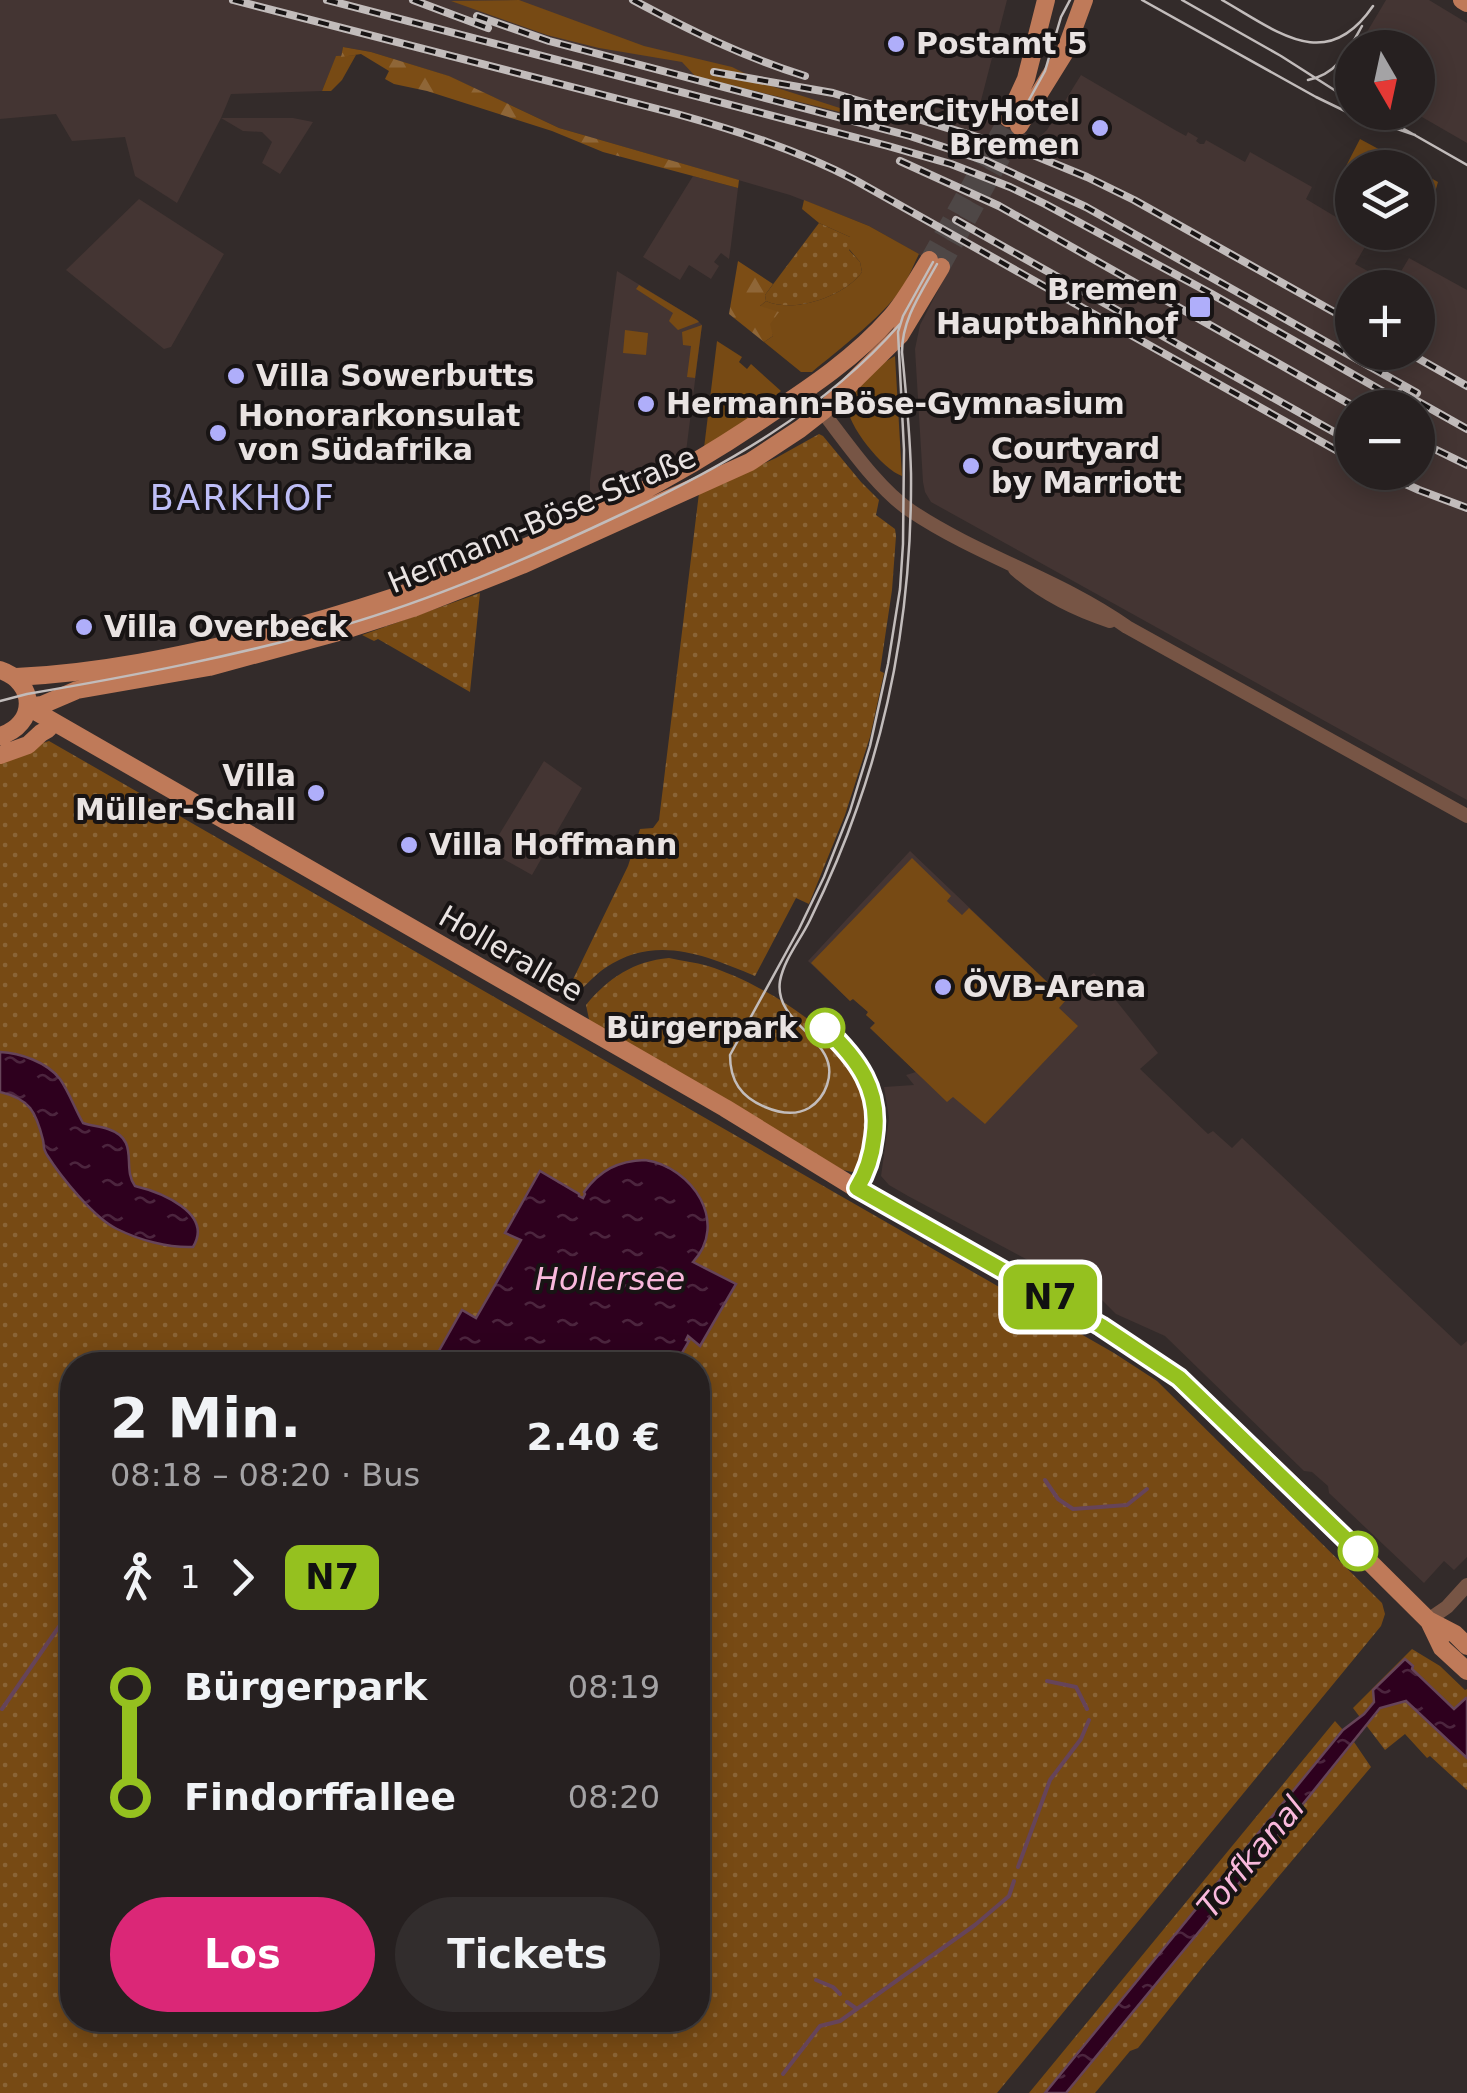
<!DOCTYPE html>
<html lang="de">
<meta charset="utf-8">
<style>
body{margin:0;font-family:"DejaVu Sans",sans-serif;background:#322d2d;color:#f1f3f6;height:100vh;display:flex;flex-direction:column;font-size:38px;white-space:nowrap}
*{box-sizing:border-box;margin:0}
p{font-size:32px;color:#a4a3a5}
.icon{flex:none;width:55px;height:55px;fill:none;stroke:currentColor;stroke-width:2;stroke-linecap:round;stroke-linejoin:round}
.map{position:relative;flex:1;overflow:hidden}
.sheet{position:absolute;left:60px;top:1352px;width:650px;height:680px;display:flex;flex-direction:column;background:#262020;border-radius:40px;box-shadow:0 5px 25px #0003,0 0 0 2px #423e3e}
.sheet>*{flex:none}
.badge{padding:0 20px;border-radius:15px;font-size:35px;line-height:65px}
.needle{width:65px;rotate:171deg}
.fabs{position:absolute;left:1335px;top:30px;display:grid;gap:20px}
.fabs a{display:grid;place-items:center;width:100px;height:100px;border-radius:50%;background:#262020;box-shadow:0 5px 25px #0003,0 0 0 2px #423e3e;font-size:50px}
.map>.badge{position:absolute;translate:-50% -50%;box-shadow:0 0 0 5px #fff}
.legs{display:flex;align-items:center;gap:15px;height:110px;padding:0 50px;font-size:32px}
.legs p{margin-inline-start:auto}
.summary{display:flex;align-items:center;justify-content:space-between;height:170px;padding:0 50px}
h1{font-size:55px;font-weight:700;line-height:75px}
.primary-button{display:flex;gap:20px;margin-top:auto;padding:20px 50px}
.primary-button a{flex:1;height:115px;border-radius:60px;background:#db2777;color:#fff;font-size:40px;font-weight:700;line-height:115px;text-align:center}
.primary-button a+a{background:#322d2d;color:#f1f3f6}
ul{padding:0 50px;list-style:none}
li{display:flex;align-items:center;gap:35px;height:110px;font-size:38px}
li i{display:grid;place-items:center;width:15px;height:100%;margin:0 12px;background:currentColor}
li i::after{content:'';width:25px;height:25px;margin:-12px;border:8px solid;border-radius:50%;background:#262020}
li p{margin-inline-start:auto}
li:first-child i{background:linear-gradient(#0000 50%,currentColor 0)}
li:last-child i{background:linear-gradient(currentColor 50%,#0000 0)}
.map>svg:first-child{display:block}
.built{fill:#443533;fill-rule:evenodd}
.green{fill:#774a14}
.forest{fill:url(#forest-firs)}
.park{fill:url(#park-dots);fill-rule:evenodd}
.water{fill:url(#water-ripples);stroke:#664459;stroke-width:2.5}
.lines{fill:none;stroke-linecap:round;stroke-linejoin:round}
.stream{stroke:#664459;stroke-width:4}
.major-tunnel{stroke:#4e4746;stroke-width:18;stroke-dasharray:18 9;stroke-linecap:butt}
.minor{stroke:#775545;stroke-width:14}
.major{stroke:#bf7a59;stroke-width:18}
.tram{stroke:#c2bcbb;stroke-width:2.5}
.rail-casing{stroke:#c2bcbb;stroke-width:8}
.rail{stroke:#181414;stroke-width:4;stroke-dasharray:11;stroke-linecap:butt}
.line-1-casing{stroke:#fff;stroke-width:22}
.line-1{stroke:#95c11f;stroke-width:15}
.poi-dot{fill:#afaefa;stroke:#181414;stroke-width:4}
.stop-1-dot{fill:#fff;stroke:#95c11f;stroke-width:5}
.labels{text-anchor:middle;stroke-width:8;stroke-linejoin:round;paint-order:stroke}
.poi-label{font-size:30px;font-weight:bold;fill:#e9e3e2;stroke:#181414;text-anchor:start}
.street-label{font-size:30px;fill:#e9e3e2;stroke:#181414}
.stop-label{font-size:30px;font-weight:bold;fill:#e9e3e2;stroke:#181414;text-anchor:end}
.water-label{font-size:32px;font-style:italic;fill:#f9b8dc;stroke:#181414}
.quarter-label{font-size:35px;letter-spacing:2.5px;fill:#bebef7;stroke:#181414}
</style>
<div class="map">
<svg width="1467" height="2093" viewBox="0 0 1467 2093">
<defs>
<pattern id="forest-firs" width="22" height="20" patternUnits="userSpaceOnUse" patternTransform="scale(2.5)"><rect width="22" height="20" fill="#7c4d15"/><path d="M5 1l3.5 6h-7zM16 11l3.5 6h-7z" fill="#8f6637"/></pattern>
<pattern id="park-dots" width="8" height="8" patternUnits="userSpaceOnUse" patternTransform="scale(2.5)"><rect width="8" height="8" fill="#774a14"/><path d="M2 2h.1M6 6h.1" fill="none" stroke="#8a6436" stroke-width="1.8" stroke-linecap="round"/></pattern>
<pattern id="water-ripples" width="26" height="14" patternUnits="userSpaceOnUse" patternTransform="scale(2.5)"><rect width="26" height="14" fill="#2e001e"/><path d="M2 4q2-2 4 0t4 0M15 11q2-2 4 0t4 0" fill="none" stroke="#4c253e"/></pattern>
</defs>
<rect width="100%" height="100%" fill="#332b2a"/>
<path class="built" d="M0,0H1007L977,116L1038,138L1047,130L1081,75L1175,130L1186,136L1188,132L1198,138L1196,141L1200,144H1204L1206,140L1245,162L1250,152L1312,187L1306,199L1346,223L1347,221L1352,224V232L1364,234L1366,245L1355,264L1393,285L1409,258L1467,290V800L931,502L925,492L923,482L915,349L920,325L948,271L869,226L790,195L559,128L448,76L371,52L343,47L341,57H336L322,91L231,94L221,118H293L313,122L280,174L262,163L272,142L262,132L243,131L221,118L177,203L135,176L125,137L72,141L56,114L0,119ZM1352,288H1418V352H1352ZM1352,408H1418V472H1352Z
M1386,0H1429L1467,23V143L1415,113L1418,112V48L1358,47Z
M693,176L738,188L731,245L729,259L721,253L714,262L719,266L711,279L689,265L680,280L643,257Z
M139,199L224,254L171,347L164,349L66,270Z
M617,271L697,320L702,325L685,460L597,504L590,490V480Z
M544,761L582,788L532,875L489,851Z
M910,851L1062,996L1094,973L1158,1053L1140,1069L1208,1134L1213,1131L1232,1148L1242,1138L1461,1346L1467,1341V1557L1454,1570L1444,1561L1424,1583L1329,1493L1328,1486L1312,1472L1304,1471L1165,1336L1116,1314L1101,1299L908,1196L889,1185L881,1176L889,1118L884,1087L914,1085L906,1075L916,1072L870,1028L875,1023L866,1015L868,1012L853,999L850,1001L808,961Z"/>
<path class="green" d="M519,0L644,46L732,67L768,85L843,109L840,112L695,76L682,62L599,48L547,35L451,1Z
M356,55L342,80L331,91H322L336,56Z
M1360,139L1412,167L1352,168V175L1344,170Z
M1418,171L1438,182L1433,199L1421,212L1418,210Z
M804,200L869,226L919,254C914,264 910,274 905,283C890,311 837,351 812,372H801L764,342L773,336L759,307L766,301C794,314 845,296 862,272L860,262L849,249L850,237L819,223L802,209Z
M639,285L697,320L699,322L678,330L669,321L673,313L636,289Z
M702,325L695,378L687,377L691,346L683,345L682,332Z
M625,330L648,333L646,355L623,353Z
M717,341L742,357L739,362L747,369L751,364L781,391L748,419L704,448Z
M895,356L902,476C882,469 843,421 847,400L878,366Z
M912,858L951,896L947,901L962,915L969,908L1066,1000L1059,1008L1078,1026L985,1124L953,1097L947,1102L870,1028L875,1023L866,1015L868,1012L853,999L850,1001L811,963Z"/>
<path class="forest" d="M343,47L371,52L449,76L559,128L739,180L738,188L603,152L552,131L427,91L394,84L385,79L389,71L361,54L341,57Z
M738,261L773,284L765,295L766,301L760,306L779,312L770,324L773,336L764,342L729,314Z"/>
<path class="park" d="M819,223L850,237L855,243L849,250L860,262L862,272C845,296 794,314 766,301L765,295Z
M819,434L823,436L861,482L879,500L876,515L895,529L896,536L892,590L880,671L884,673L870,737L845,815L809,904L796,898L755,976C704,955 656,934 605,968C592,977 582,991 569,998L565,996L628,866L640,829L653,828L659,820L699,493L776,458Z
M480,593L470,692L378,639L374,641L362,635Z
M49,741L1114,1353L1157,1381L1382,1603L1385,1614L1381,1626L997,2093H0V764L39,744ZM72,1365H698V2020H72Z
M669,958C682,961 695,962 708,966C765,984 864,1043 872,1109C874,1130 867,1151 858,1169L852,1172L843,1170L590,1024L586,1005C608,978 634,961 669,958Z
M1412,1649L1440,1666L1465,1690L1467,1689V1790L1430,1756L1427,1758L1405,1734L1385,1750L1353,1708Z
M1335,1721L1343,1730L1045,2093H1029Z
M1354,1742L1371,1767L1205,1964L1138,2048L1130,2051L1095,2093H1066L1240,1882L1242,1875L1247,1879L1256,1868L1252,1863L1258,1860Z"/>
<path class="water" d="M0,1052C20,1053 47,1062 60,1079C69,1092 75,1109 83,1123C91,1126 100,1126 108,1129C141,1140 121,1167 135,1186C160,1192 214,1213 193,1247C168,1248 139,1240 117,1229C94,1218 61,1177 47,1155C42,1146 45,1150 43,1140C36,1112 30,1099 0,1092Z
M645,1160C693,1167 729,1223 693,1262L736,1284L700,1346L688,1336L686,1340L689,1341L675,1365H431L462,1310L476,1318L521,1240L505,1233L540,1171L579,1194V1196L583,1198L585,1194L584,1192C600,1170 618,1161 645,1160Z
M1405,1659L1413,1666L1412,1669L1454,1709L1466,1698L1467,1699V1758L1406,1701L1380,1708L1258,1860L1254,1861L1253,1864L1257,1867L1246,1879L1241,1876L1240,1882L1066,2093H1045L1343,1730L1364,1714L1374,1702L1373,1690Z"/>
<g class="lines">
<path class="stream" d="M1045,1480L1058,1499L1073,1509L1127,1505L1147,1489
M1047,1681L1076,1687L1087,1709
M2,1709L65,1618
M1018,1867L1050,1780L1081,1739L1089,1720
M816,1980L833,1987L840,1994
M847,2002L857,2009
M783,2074L820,2026L840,2021L975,1925L1009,1896L1014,1881"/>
<path class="major-tunnel" d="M929,260L1008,118
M941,267L1019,126"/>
<path class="minor" d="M805,390C837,427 871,484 911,511C980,557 1059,579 1127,627L1467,816
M1015,569C1042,593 1076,610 1110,621
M1428,1620L1447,1607L1467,1585"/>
<path class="major" d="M1462,0L1467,3
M1008,118L1026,79L1046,0
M1019,126L1065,52L1084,0
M0,670C37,682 37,725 0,736
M16,677C100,673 181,656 262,636C440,590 615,520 767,416C811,387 856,357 891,317C906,300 917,279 929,260
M28,707L725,1108L857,1189L1046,1294L1144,1353L1179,1377L1280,1473L1428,1620L1455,1634L1467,1646
M28,707L42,705L77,690L209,667L342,631L416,607L522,565L750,462L800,429L823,411L900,335L941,267
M0,755L28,745L41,733L48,729
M1429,1621L1442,1648L1467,1671"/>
<path class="tram" d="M1142,0L1316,97L1347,112L1415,135
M1182,0L1281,56L1350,100
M1222,0C1277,31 1326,75 1373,6
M1308,80C1338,74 1348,51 1362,26
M1018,120L1045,71L1061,17L1070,0
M1404,129L1467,165
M933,262L903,316L898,332L904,450L903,544L900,589L888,664L870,746L850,811L824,877L799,929L730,1055C730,1081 741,1097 765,1107C779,1113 795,1116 809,1108C817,1103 824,1094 827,1085C843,1039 773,1026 780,981C784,959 801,939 810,920C828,883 844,846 857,808C895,701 912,586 911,473C910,433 906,392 902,352C902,319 921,293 937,264
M0,701L27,694C132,676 236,656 338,627C435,599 529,558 620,515C723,467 825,410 900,324"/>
<defs>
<path id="rail" d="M233,0L677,114C738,131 797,150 853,179L1352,459
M327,0L888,146L951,164L1010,187L1045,204L1210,293L1412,408
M413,0L488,28
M633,0C689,30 744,57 805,76
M477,16L549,41L910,136L986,161L1086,207L1417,393
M714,72L833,93L1026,152L1087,177L1134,200L1352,322
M900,161L999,206L1357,408
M956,220L1352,442
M1407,352L1467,386
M1401,392L1467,429
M1418,441L1467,465
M1379,472L1419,490L1467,508"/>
</defs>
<use href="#rail" class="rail-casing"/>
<use href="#rail" class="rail"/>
</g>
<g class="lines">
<defs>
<path id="line-1" d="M825,1028C858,1059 881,1090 874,1137C872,1156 867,1172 857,1188L1101,1326L1179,1378L1358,1551"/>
</defs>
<use href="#line-1" class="line-1-casing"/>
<use href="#line-1" class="line-1"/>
</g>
<g class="poi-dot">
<circle cx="896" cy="44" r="10"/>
<circle cx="1100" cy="128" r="10"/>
<rect x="1188" y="295" width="24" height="24" rx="5"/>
<circle cx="236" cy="376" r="10"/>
<circle cx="646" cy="404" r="10"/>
<circle cx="218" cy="433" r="10"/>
<circle cx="971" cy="466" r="10"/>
<circle cx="84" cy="627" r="10"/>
<circle cx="316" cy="793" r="10"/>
<circle cx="409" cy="845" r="10"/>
<circle cx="943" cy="987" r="10"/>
</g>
<g class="stop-1-dot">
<circle cx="825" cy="1028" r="18"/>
<circle cx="1358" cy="1551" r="18"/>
</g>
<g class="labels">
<g class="poi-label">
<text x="916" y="54">Postamt 5</text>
<text x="1080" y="121" text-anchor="end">InterCityHotel<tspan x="1080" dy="34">Bremen</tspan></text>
<text x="1178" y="300" text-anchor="end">Bremen<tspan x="1178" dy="34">Hauptbahnhof</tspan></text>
<text x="256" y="386">Villa Sowerbutts</text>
<text x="666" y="414">Hermann-Böse-Gymnasium</text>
<text x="238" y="426">Honorarkonsulat<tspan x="238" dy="34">von Südafrika</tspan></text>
<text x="991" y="459">Courtyard<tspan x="991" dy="34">by Marriott</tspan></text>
<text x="104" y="637">Villa Overbeck</text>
<text x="296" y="786" text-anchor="end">Villa<tspan x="296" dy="34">Müller-Schall</tspan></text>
<text x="429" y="855">Villa Hoffmann</text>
<text x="963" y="997">ÖVB-Arena</text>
</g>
<g class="street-label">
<text transform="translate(542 520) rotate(-23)" y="10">Hermann-Böse-Straße</text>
<text transform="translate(511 954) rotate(30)" y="10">Hollerallee</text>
</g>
<g class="stop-label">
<text x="798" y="1038">Bürgerpark</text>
</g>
<g class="water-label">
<text x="610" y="1290">Hollersee</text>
<text transform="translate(1251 1857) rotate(-50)" y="11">Torfkanal</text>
</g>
<g class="quarter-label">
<text x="243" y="510">BARKHOF</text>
</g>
</g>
</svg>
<div class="fabs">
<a><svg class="needle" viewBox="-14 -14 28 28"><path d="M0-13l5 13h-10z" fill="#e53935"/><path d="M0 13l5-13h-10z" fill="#a4a3a5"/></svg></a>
<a><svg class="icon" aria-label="layers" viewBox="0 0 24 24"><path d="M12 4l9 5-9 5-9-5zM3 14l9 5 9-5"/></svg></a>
<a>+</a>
<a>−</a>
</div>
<b class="badge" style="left:1050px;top:1297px;background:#95c11f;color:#111">N7</b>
<section class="sheet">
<div class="summary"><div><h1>2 Min.</h1><p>08:18 – 08:20 · Bus</p></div><b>2.40 €</b></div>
<div class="legs"><svg class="icon" aria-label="walk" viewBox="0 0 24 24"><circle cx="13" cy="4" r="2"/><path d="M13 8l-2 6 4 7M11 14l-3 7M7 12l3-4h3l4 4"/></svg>1<svg class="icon" aria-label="forward" viewBox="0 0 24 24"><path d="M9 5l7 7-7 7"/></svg><b class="badge" style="background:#95c11f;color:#111">N7</b></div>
<ul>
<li><i style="color:#95c11f"></i><b>Bürgerpark</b><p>08:19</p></li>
<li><i style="color:#95c11f"></i><b>Findorffallee</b><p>08:20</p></li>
</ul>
<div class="primary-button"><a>Los</a><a>Tickets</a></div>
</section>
</div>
